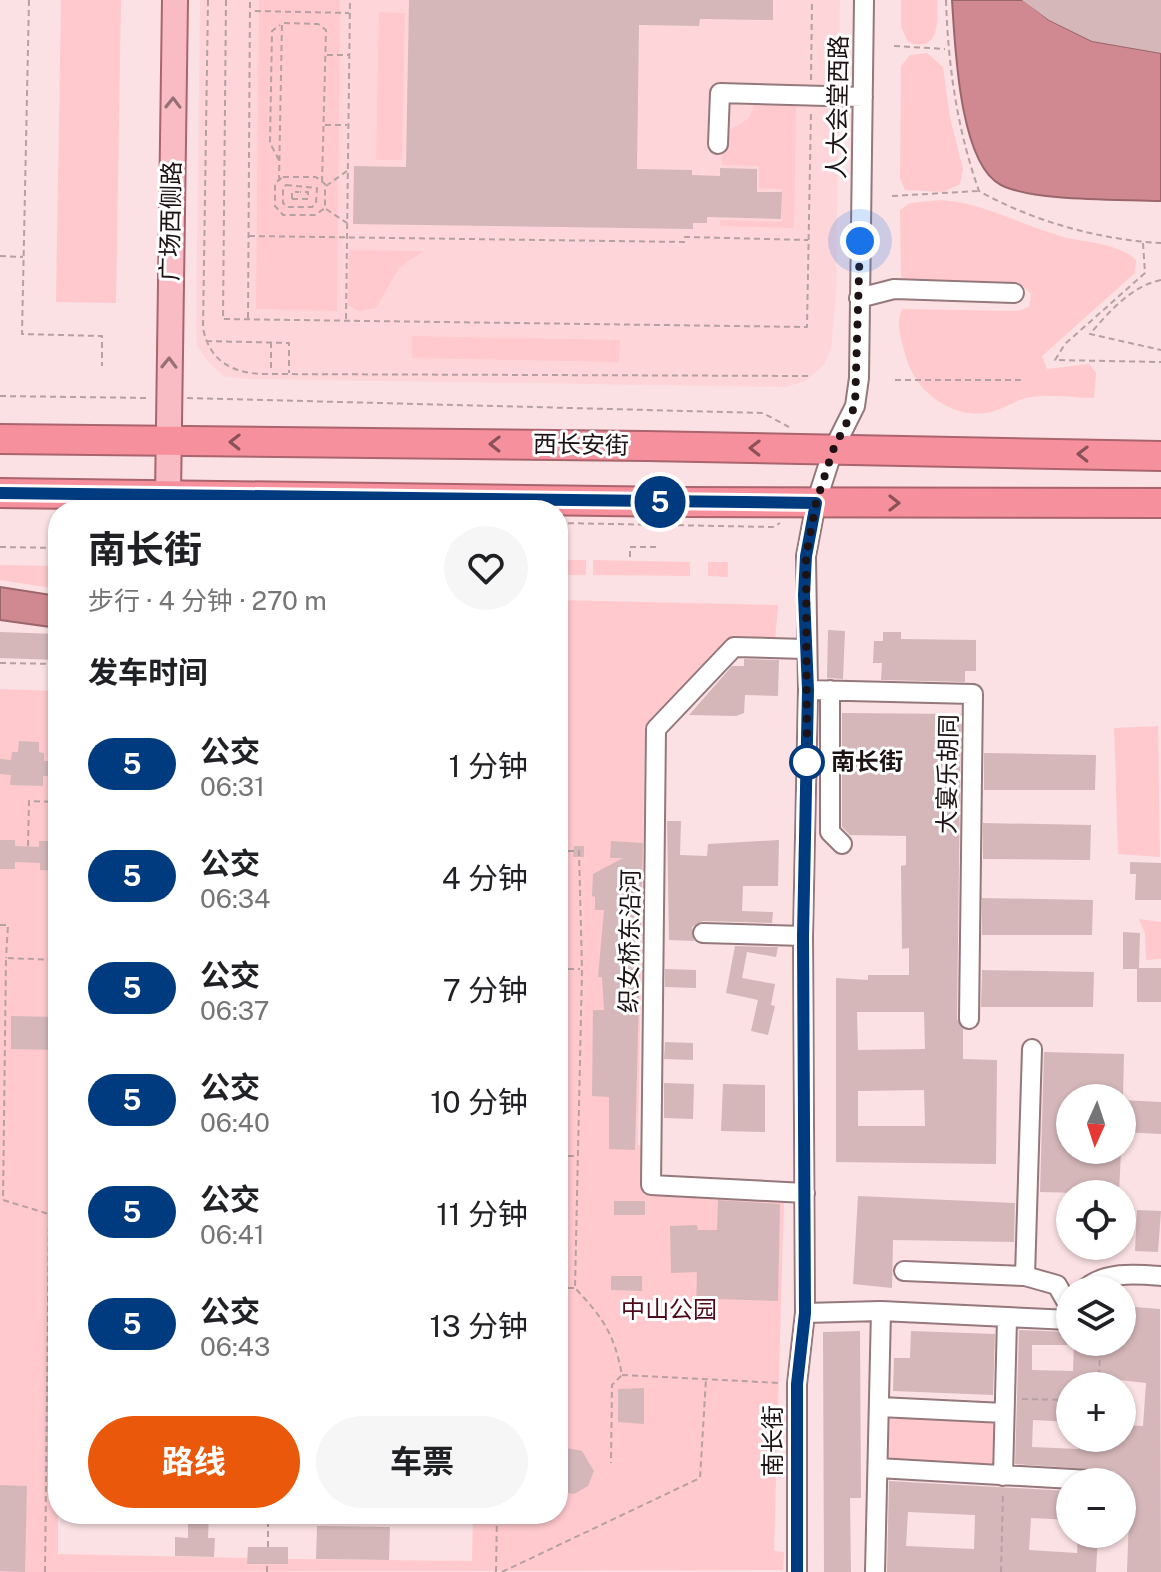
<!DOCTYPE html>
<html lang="zh">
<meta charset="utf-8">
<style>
body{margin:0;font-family:"Public Sans","Noto Sans SC",sans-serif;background:#f6f6f6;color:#202124;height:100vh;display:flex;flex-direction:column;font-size:30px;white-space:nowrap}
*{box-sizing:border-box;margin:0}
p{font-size:26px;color:#757577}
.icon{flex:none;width:44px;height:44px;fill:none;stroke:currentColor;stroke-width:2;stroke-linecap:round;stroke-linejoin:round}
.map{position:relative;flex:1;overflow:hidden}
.details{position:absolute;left:48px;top:500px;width:520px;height:1024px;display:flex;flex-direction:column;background:#fff;border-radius:32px;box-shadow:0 2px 6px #0004}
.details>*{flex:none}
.badge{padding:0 16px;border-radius:26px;font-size:28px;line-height:52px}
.needle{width:52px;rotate:183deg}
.controls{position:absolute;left:1056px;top:1084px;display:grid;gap:16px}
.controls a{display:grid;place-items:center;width:80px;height:80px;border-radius:50%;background:#fff;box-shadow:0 2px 6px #0004;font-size:40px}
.you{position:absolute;width:40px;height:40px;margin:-20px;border:6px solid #fff;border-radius:50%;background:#1a73e8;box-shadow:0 0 0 12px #1a73e833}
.map>.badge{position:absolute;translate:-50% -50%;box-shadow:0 0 0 4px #fff}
h2{padding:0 40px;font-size:30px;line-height:72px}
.round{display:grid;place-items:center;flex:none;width:84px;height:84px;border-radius:42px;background:#f6f6f6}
.headline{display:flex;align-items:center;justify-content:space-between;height:136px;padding:0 40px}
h1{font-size:38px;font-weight:700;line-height:60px}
.primary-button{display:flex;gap:16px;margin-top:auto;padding:16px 40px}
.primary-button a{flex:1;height:92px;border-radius:48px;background:#ea580c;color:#fff;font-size:32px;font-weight:700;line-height:92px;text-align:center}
.primary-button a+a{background:#f6f6f6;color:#202124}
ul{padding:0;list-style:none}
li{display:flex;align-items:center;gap:24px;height:112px;padding:0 40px}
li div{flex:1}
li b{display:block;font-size:30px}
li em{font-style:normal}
li .badge{min-width:88px;font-weight:700;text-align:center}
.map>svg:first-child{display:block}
.built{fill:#fed6d9}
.green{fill:#ffc9cd}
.water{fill:#d18991;stroke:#9b656c;stroke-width:2}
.building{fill:#d5b7b9;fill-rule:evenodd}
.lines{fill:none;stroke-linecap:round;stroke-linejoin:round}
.minor-casing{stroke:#94787b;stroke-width:22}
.major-casing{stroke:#aa646d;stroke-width:28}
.highway-casing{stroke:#aa646d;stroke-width:32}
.path{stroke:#b6a0a2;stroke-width:2;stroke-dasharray:6 4;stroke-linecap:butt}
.minor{stroke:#fff;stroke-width:18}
.major{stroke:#fabcc4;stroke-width:24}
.highway{stroke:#f6909d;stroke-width:28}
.oneway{stroke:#977075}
.oneway2{stroke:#8a5158}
.line-casing{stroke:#fff;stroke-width:18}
.line{stroke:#003b80;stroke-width:12}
.walk{stroke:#1d1214;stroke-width:8;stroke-dasharray:0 14.4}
.stop-dot{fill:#fff;stroke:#003b80;stroke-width:4}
.labels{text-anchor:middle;stroke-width:6;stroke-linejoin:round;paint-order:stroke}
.street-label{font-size:24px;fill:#1d1214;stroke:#fff}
.stop-label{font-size:24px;font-weight:bold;fill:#1d1214;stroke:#fff;text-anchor:start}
.park-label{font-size:24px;fill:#4d0c1c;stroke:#fff}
</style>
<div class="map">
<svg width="1161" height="1572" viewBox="0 0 1161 1572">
<rect width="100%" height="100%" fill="#fbe1e3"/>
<path class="built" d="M200,0H840L836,297L831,349L824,365L805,381L786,387L247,379L224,376L209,363L197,346L196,326Z"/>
<path class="green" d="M61,0H121L116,303L56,302Z
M259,0H340L337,311L256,309Z
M901,0H937C938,21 940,54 908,42L901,27Z
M379,12L405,13L402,160H376Z
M927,53L943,67L950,118L963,169L960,184L943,192L905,190L900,178L901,66L910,55Z
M754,105L796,106L794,228L720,226V220L782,222V189L759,188V166L722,165V135L749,118Z
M942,200C986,204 1019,224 1060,236C1085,243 1116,242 1136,260L1135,273L1042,356L1047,369L1089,364L1096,373L1094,398C1073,398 1047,393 1026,398C1014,401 1003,409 991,412C954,421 915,392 906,357C902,343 895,322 902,309L1017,311L1029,307L1031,294L1023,286L905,280L901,277L900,210L910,203Z
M349,250L424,251L399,268L376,308L359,311L348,305Z
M412,336L620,340L619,362L412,358Z
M558,560H586V575H558Z
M593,560L690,562V576L593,575Z
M708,562H728V577L708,576Z
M0,565L58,566V589L0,580Z
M558,600L778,605L775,642L735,641L645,734L638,1145L649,1146V1190L784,1195L774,1551L784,1552L783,1570L0,1572V689L58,691V1554L247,1558L248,1564H287L288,1559L472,1561L473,1514H558Z
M1158,726L1160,857L1118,854L1114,728Z
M1139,919L1161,922V959L1146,960L1145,934Z
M889,1415L998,1420L996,1470L887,1465Z"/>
<path class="water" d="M952,0H1024L1049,20L1092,41L1161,53V201C1122,199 1034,202 1001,185C959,164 955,44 952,0Z
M0,587L58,596V628L0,620Z"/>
<path class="building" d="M409,0H773V20L700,19L699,26L639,25L637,169L692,170V175L720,176V168L757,169V192H782L781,219L707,217V223H693V229L353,224L354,166L406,167Z
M1022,0H1161V53L1092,41L1049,20Z
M828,630L845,631L843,679L827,678Z
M0,632L58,634V660L0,658Z
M883,632H901V639L976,640V671H965V682L881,680L882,663H873L874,641H883Z
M744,659L779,660L778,696L745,695L744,713L736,716L689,715L732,666H744Z
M842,713L961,714L957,1019L963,1029V1059L997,1060L996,1164L836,1162V978L868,980V975H909V948L902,949L901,866L906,865V836L850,835L842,827ZM857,1012H924L925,1049L858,1050ZM924,1090L925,1126H858V1091Z
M19,741L39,742V752L44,753V761H58V776H43V786L10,785L11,775L0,774V759L11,760L12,752H18Z
M984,753L1096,755L1095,790H984Z
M667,821H681L680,855L707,856L708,844L779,840L778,886H743L742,911L773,912L772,923L703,921L692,927L694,941L669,940Z
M983,823L1091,825L1090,860L983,859Z
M0,840H15V846L39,847V841H58L57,871L40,870V863L15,862V869H0Z
M611,841L643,843L635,1150L609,1149V1097L592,1096L593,1010H604L602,977H598L604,910H595V897L592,896L593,874L623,858H610Z
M574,846H584V857H573Z
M1130,862L1161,863V900H1135L1136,874H1130Z
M982,898L1093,900L1092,935H982Z
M1123,932L1140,933L1139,968H1161V1002H1137V969H1123Z
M735,946L778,947L776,957L747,952L742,978L775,984L771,1005L775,1006L768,1035L751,1031L758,1000L726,993Z
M665,969L696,970V988L665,987Z
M982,970L1094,972L1093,1007H981Z
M11,1016L58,1017V1050L11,1049Z
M665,1042L693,1043V1060L664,1059Z
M1044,1052L1124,1054L1123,1098H1070V1150H1121L1119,1194L1040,1192Z
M664,1083L694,1084L693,1119L664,1118Z
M723,1084L765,1085V1132L721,1131Z
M1122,1100L1161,1102V1134L1122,1132Z
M858,1196L1015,1203L1014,1242L893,1240L892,1288L853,1284Z
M718,1200L780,1204L778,1301L716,1299V1308L696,1307L697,1272L671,1273L670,1226L697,1225L698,1230H717Z
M614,1201H645V1215H614Z
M1137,1210L1161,1211L1158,1252L1135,1251Z
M611,1276H642V1291L611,1290Z
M1122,1306L1160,1309L1161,1572H1127L1129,1517L1122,1516V1482L1114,1471L1015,1464L1019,1330L1070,1332V1345H1032V1370L1073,1371L1074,1342H1122ZM1093,1377L1146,1383L1143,1426L1122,1425V1438H1080L1079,1449L1032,1447L1033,1420L1070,1422V1386H1093Z
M860,1331L861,1498H850L851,1572H824L823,1332Z
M911,1331L995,1334L993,1395L893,1391L894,1358H910Z
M644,1388V1424L618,1422V1389Z
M567,1448L582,1451L594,1471L588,1486L574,1494L558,1491V1451Z
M889,1481L1070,1491V1520L1031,1518L1029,1550L1077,1553L1078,1534H1098L1096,1572H887ZM908,1512L975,1515L974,1549L906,1546Z
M0,1485L27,1486L25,1572L0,1571Z
M188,1514H209L208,1538H215L214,1557L175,1556V1537L188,1538Z
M317,1526L390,1527L389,1560L316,1559Z
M248,1547H288V1564H247Z"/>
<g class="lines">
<defs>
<path id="minor" d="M718,144L720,93L863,97
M859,298L894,289L1014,293
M808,690L973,694L969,1019
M830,690V832L842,844
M703,933L803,936
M805,1193L651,1185L656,729L734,647L805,649
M904,1271L1025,1276L1057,1285L1070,1308
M1025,1276L1032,1049
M1084,1290C1104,1271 1136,1274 1161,1276
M805,1313L881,1311L1070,1320
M880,1407L1004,1413
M878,1468L1107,1481
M1003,1476L1007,1319
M797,1572V1384L805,1313L803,936L808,690L806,556L816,503L833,450L855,406L859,378L864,0
M875,1572L881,1311"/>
<path id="major" d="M168,495L175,0"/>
<path id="highway" d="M0,439L646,446L1161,456
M0,493L680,502L1161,503"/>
</defs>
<use href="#minor" class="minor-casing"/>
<use href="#major" class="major-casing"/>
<use href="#highway" class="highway-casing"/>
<path class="path" d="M29,0L22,334L102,336V366
M208,0L203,328C209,360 231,373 263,374L811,376
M226,0L223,319L807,327L811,110
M946,0C948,65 957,129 979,191C1032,221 1100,240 1161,243
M255,11L349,13
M894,46L945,49
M327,55H349
M811,80L812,0
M325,125H347
M279,160L270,143L272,31L280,25
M283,177H316L325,184V208L315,215H283L275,206V183Z
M279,181L282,23L318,24L326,30L322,182
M286,185L317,188L316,203L312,207H287L283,203V188Z
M326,186L347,171
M892,196L978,191
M292,199H308V192H300
M292,199V192H299
M326,209L347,223
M249,236L685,242V237L808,240
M1143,243L1145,273L1065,344L1055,360L1161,362
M0,256L23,257
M1161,280C1131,286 1109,312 1090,334L1161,350
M248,318L250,0
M346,319L350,0
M206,341L289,343V373
M271,342V368
M895,380H1024
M0,396L149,398
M187,398L763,413L789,427
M558,523L773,527L780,523
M0,547L58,548
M630,557V547H656
M0,663L58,664
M28,846L29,801L58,802
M558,851H579L582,969L575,1288C603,1318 614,1333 622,1375L612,1385L611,1463
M57,854H58
M0,925H8L6,958
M558,969H580
M558,1156H577
M558,1288H574
M622,1375L780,1383
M1099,1386L1100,1342
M1022,1399L1070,1400
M268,1547V1518
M45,1572L49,1214L3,1200L6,958L58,960
M267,1572V1564
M496,1572L497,1514
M502,1572L700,1478L706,1379
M1001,1572L1003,1493"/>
<use href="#minor" class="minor"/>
<use href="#major" class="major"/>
<use href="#highway" class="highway"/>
</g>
<defs><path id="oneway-chevron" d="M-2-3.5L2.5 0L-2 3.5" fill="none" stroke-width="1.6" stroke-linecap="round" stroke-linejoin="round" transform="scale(2)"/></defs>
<g class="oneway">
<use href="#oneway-chevron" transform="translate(173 103) rotate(-89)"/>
<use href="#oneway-chevron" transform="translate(169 363) rotate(-89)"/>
</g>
<g class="oneway2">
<use href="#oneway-chevron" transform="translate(235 442) rotate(-179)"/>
<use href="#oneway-chevron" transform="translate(495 444) rotate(-179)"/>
<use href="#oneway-chevron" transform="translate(755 448) rotate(-179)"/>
<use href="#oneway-chevron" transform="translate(1083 454) rotate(-179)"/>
<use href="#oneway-chevron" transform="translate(894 503)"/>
</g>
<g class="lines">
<defs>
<path id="line" d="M0,493L816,503L806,556L804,595L808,690L803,936L805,1313L797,1384V1572"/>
</defs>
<use href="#line" class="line-casing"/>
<use href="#line" class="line"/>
<path class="walk" d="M807,762L806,556L816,503L833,450L855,406L860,241"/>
</g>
<circle class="stop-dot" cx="807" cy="762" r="16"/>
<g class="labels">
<g class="street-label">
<text transform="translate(838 107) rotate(-89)" y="8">人大会堂西路</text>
<text transform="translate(171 221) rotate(-89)" y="8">广场西侧路</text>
<text transform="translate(581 445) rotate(1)" y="8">西长安街</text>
<text transform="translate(948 774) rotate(-89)" y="8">大宴乐胡同</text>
<text transform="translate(630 941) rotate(-89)" y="8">织女桥东沿河</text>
<text transform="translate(773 1441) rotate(-90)" y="8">南长街</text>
</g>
<g class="stop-label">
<text x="831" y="770">南长街</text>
</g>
<g class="park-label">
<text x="669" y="1318">中山公园</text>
</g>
</g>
</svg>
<div class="controls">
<a><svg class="needle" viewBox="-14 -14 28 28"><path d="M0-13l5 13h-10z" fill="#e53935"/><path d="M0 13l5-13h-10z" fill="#757577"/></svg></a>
<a><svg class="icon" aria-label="locate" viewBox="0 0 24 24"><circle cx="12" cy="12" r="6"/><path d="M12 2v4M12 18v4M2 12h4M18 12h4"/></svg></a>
<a><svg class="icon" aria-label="layers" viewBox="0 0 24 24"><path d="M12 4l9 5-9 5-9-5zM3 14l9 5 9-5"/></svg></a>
<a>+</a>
<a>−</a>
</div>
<div class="you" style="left:860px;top:241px"></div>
<b class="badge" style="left:660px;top:502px;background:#003b80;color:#fff">5</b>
<section class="details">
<div class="headline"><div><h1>南长街</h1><p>步行 · 4 分钟 · 270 m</p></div><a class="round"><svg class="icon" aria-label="heart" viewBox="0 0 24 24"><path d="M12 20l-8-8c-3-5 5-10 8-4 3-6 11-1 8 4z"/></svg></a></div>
<h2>发车时间</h2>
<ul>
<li><span class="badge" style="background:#003b80;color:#fff">5</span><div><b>公交</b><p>06:31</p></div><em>1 分钟</em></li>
<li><span class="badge" style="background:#003b80;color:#fff">5</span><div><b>公交</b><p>06:34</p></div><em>4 分钟</em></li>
<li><span class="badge" style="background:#003b80;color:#fff">5</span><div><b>公交</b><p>06:37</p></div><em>7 分钟</em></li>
<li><span class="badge" style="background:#003b80;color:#fff">5</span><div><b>公交</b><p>06:40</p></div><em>10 分钟</em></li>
<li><span class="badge" style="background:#003b80;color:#fff">5</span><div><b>公交</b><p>06:41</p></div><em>11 分钟</em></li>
<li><span class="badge" style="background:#003b80;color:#fff">5</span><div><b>公交</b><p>06:43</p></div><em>13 分钟</em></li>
</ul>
<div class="primary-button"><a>路线</a><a>车票</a></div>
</section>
</div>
